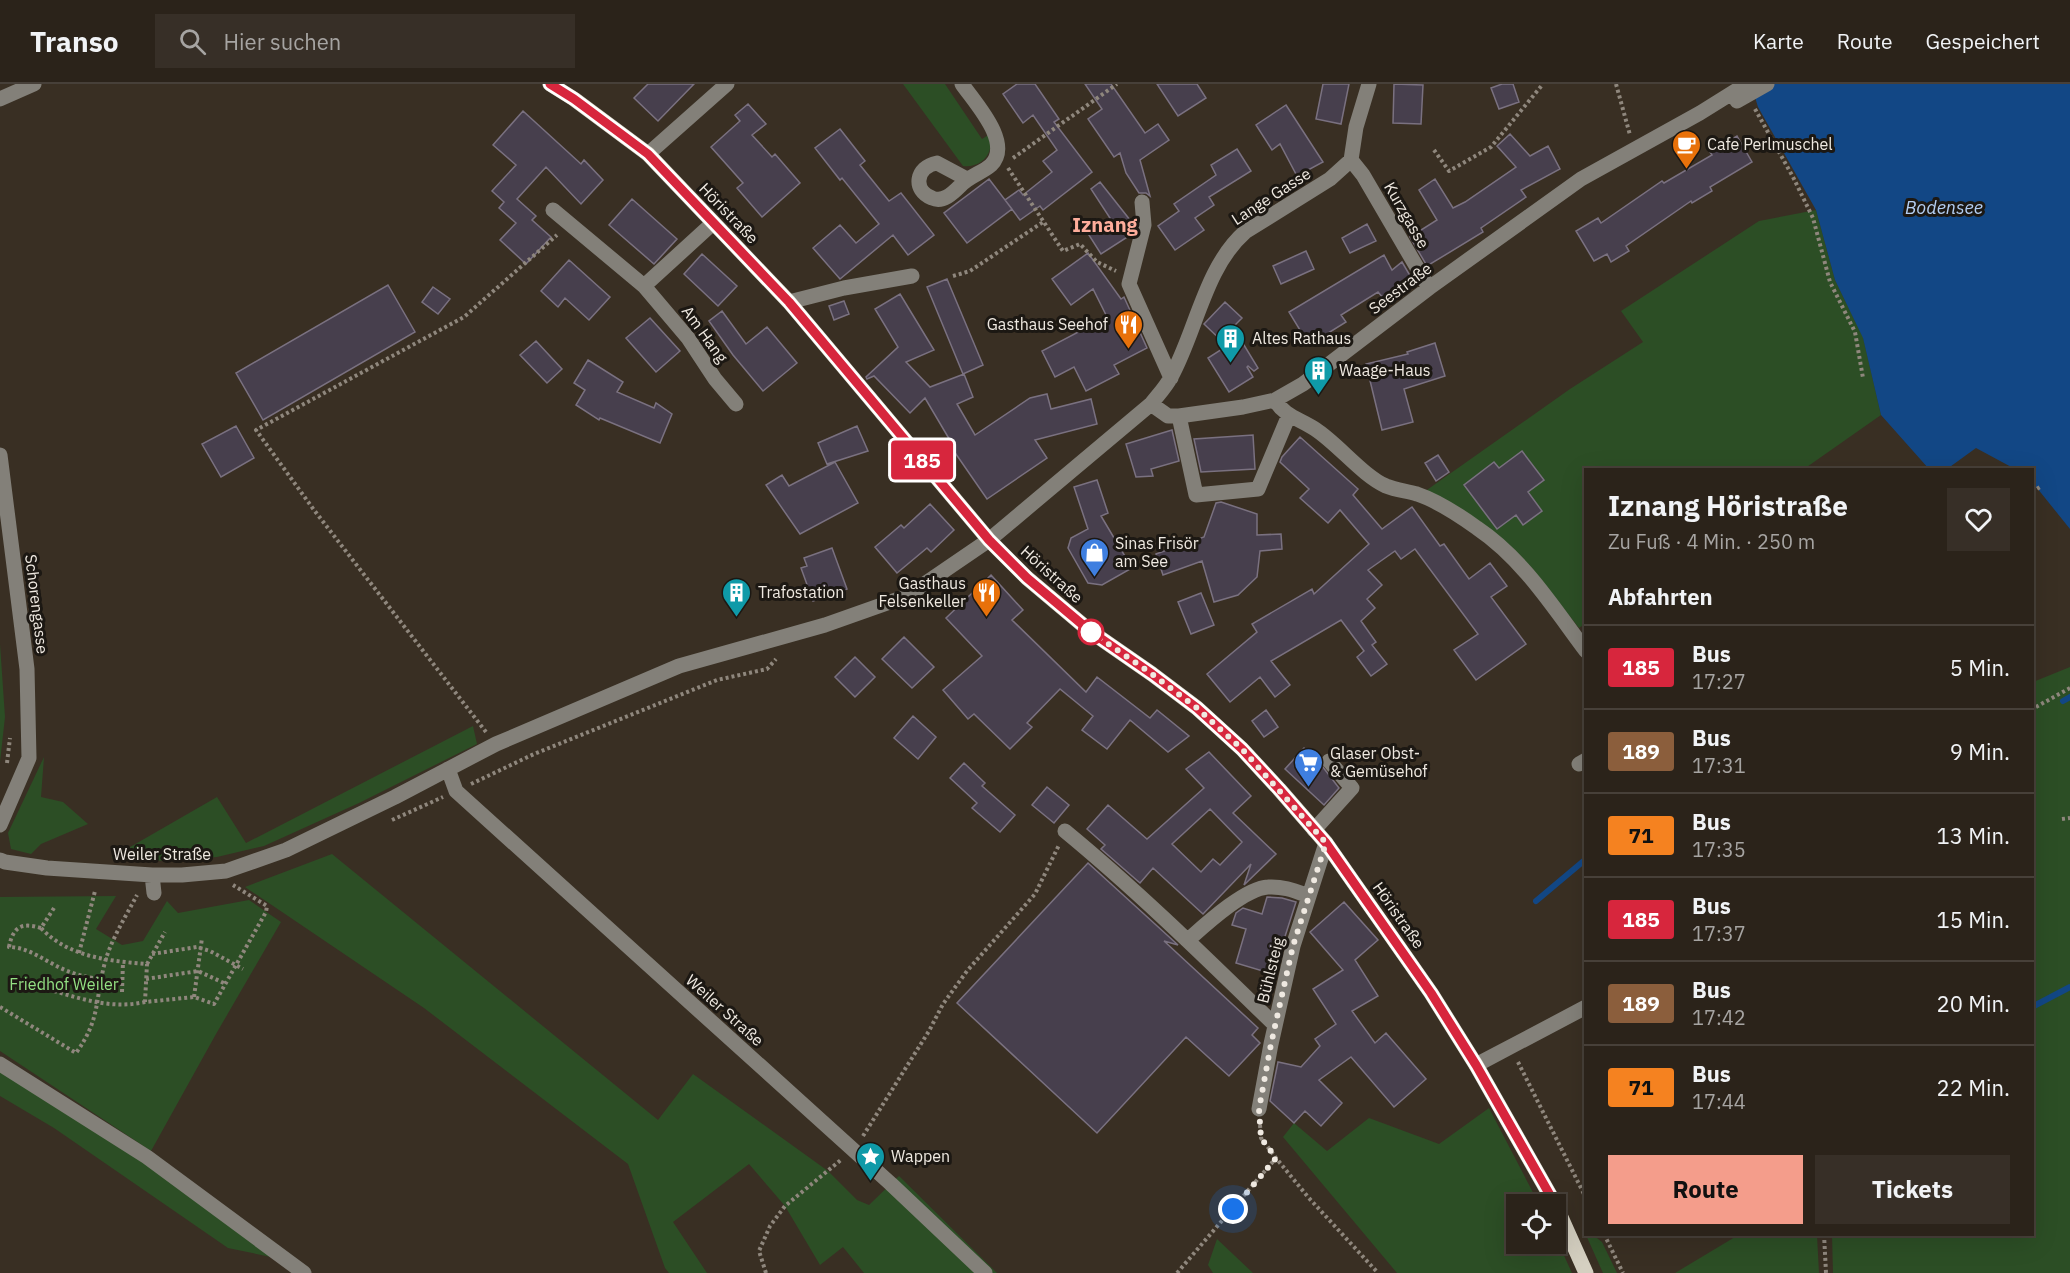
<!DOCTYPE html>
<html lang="de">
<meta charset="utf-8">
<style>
body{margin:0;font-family:"IBM Plex Sans",sans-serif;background:#372f27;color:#f1f3f6;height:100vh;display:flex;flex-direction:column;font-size:22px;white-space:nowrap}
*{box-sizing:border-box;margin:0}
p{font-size:20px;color:#a6a4a2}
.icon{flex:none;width:33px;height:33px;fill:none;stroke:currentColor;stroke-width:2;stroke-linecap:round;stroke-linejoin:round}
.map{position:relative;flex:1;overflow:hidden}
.sheet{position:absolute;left:1584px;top:384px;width:450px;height:768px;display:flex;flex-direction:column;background:#2b231a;border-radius:0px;box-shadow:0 6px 24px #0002,0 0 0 2px #474039}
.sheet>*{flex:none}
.badge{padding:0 12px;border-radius:4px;font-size:21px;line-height:39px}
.tools{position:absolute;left:1506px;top:1110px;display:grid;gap:12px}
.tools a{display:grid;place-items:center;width:60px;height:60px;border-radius:0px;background:#2b231a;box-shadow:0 6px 24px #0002,0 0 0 2px #474039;font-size:30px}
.you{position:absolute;width:30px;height:30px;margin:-15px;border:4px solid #fff;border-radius:50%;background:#1a73e8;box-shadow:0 0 0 9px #1a73e833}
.map>.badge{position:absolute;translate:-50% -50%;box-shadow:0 0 0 3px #fff}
h2{padding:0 24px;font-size:22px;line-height:54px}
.round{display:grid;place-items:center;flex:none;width:63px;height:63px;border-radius:0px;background:#372f27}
.head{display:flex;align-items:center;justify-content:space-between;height:102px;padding:0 24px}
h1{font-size:28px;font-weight:700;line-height:45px}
.action{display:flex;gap:12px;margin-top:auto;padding:12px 24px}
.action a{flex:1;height:69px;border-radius:0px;background:#f49d8b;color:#111;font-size:24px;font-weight:700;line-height:69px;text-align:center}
.action a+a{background:#372f27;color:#f1f3f6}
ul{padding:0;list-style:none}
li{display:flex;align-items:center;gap:18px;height:84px;padding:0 24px;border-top:2px solid #474039}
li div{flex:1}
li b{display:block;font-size:22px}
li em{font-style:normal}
li .badge{min-width:66px;font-weight:700;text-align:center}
header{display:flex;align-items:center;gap:36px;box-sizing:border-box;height:84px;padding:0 30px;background:#2b231a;border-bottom:2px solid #474039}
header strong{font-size:28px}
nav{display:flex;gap:33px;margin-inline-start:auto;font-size:21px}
.search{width:420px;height:54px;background:#372f27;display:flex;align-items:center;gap:15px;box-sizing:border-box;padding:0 21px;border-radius:0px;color:#a6a4a2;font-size:22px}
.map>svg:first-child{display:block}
.green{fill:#2c4e25}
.water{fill:#124785}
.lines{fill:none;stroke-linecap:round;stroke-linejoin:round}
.stream{stroke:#124785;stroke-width:6}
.building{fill:#473f4d;stroke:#7a7180;stroke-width:1.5;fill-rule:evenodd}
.path{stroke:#8f877d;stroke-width:4;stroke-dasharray:3 3;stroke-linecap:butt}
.minor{stroke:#838079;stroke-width:15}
.major{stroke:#d5d0c1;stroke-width:15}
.line-casing{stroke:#fff;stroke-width:14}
.line{stroke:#d7263d;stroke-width:9}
.walk{stroke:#efe9e1;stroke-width:6;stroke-dasharray:0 10.8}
.stop-dot{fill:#fff;stroke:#d7263d;stroke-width:3}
.labels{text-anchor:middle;stroke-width:6;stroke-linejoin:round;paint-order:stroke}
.poi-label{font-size:16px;fill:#efe9e1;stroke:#1c1813;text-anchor:start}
.street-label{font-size:16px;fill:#efe9e1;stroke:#1c1813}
.park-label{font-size:16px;fill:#93e183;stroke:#1c1813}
.water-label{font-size:18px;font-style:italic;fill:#b4cff4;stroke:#1c1813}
.quarter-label{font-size:20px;font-weight:bold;fill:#fead9b;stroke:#1c1813}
</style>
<header>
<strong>Transo</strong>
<div class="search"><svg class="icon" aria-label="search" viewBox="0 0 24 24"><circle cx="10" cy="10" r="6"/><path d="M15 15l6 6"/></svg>Hier suchen</div>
<nav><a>Karte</a><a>Route</a><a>Gespeichert</a></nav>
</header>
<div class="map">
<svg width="2070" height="1189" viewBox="0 0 2070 1189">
<rect width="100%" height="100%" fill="#392f23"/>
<path class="green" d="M903,0H945L982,55L990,50C990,54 992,61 990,65C987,77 974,84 963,82Z
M1816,126L1835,196L1863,253L1881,331L1804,385L1586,386V539L1579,544L1532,484L1424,408L1570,305L1643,258L1621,227L1759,137Z
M0,560L5,633L0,678Z
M2070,583V1189H1833L1832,1151L2032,1150L2033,598Z
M473,642L477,660L359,719L264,762L217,773L167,777L111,774L217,713L246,759Z
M44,673L41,713L63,718L88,740L41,760L31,770L11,765L8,749Z
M332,770L658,1036L693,990L828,1087L857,1116L869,1121L899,1092L997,1189H864L843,1163L820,1181L785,1122L749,1080L673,1138L707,1189H669L665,1184L628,1080L424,924L245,803Z
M116,812L96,845L122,861L143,857L167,817L178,829L249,816L281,838L216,950L151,1067L0,967V813Z
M0,982L290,1177L228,1164L54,1044L0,1012Z
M1489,1024L1539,1120H1516V1160H1556V1154L1572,1189H1397L1283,1053L1294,1039L1327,1067L1369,1034L1439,1060Z
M1740,1150L1817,1151L1819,1189H1675Z
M1586,1151H1593L1602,1158L1617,1189H1603Z
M1217,1155L1253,1189H1213L1208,1181Z"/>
<path class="water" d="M1751,0H2070V445L2033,399L2032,386L2015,385L1976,364L1947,385H1929L1881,331L1863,254L1835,196L1816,126L1758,23Z"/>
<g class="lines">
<path class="stream" d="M2063,617L2070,613
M1536,817L1586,775
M2032,923L2070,903"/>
</g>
<path class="building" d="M648,0H694L658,37L634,14Z
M1017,0H1035L1059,35L1054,38L1092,88L1043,126L1040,122L1020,136L1005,116L1019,106L1023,111L1052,88L1043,77L1057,66L1033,31L1023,39L1003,10Z
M1085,0H1111L1145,49L1158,40L1169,56L1140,76L1150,112L1146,109H1139L1126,89L1120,69L1114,73L1088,35L1102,25Z
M1157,0H1197L1206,14L1178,32Z
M1323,0H1349L1341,40L1316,35Z
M1394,0L1423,1L1421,40L1393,39Z
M1502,0H1513L1519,18L1499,25L1491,4Z
M748,20L766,40L752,51L772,73L775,70L800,99L762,133L737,104L743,99L711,63L740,37L735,31Z
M1286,21L1323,78L1297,92L1280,60L1272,66L1256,41Z
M523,27L581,80L584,76L603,96L581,120L546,83L517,115L536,132L532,136L551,153L526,180L500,156L516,139L499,124L504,118L492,107L516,81L493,61Z
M840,45L865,77L860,81L889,117L901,109L934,151L908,171L893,151L840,195L813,164L840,141L856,159L879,140L842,94L840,96L815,64Z
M1510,50L1530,72L1548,62L1560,85L1521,106L1526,113L1481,144L1483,148L1427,182L1410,153L1437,136L1419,106L1435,95L1453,124L1465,118L1516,83L1497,62Z
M1737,52L1752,78L1710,103L1712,107L1692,119L1691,117L1626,162L1629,167L1611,178L1607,170L1594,177L1576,147L1598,134L1601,139L1662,97L1664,99L1712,71L1710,68Z
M1237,65L1251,87L1209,113L1214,121L1195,134L1204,146L1175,166L1158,142L1179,127L1174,120L1216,91L1211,81Z
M989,95L1012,125L967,159L944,129Z
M1100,98L1134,141L1132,150L1101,170L1087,148L1110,134L1091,105Z
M632,115L677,155L654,180L609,141Z
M1367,140L1376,157L1350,169L1342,154Z
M1306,167L1314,185L1281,200L1273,182Z
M1088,169L1121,215L1124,213L1147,264L1114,281L1119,290L1086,307L1074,283L1055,293L1042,267L1107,233L1093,205L1071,221L1052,195Z
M702,170L737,202L718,222L684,190Z
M1384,171L1392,186L1402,178L1415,200L1389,221L1378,208L1341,231L1346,238L1309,261L1289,228Z
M569,176L610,213L589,236L565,214L558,223L541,207Z
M947,195L983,281L963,290L927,203Z
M388,201L415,248L263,336L236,289Z
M433,203L450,215L438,230L422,218Z
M900,210L934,266L906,278L930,303L964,290L973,313L957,320L975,351L1030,314L1047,310L1051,325L1091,315L1097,340L1035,356L1047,374L987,415L949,360L951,358L925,314L910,329L874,292L867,295L866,293L898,263L875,225Z
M844,217L849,230L834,236L829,222Z
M1225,218L1242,234L1233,243L1258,284L1254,287L1248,282L1247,283L1253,293L1229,308L1208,274L1227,262L1204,240Z
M722,227L746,260L767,243L797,279L763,307L733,271L709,237Z
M650,234L680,267L656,288L626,254Z
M536,257L562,285L547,299L520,271Z
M1435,259L1445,292L1404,305L1413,338L1382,346L1366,280L1408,270L1407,268Z
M588,276L623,298L617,308L654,324L656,319L672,330L660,359L600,334L599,336L576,321L585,306L574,299Z
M236,342L254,374L221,393L202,360Z
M857,342L868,367L827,380L818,359Z
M1172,346L1179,377L1151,385L1153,392L1136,393L1126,360Z
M1253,351L1255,385L1201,388L1194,355Z
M1300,353L1358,405L1353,411L1382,445L1412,423L1440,462L1444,460L1469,495L1490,479L1507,502L1491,513L1526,560L1476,596L1454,566L1478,550L1415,465L1401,475L1395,467L1368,486L1382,501L1367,515L1375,524L1361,537L1376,558L1372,561L1387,580L1371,592L1357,573L1364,567L1341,536L1271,577L1290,601L1275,613L1260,593L1230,618L1207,590L1257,548L1252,540L1312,505L1314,510L1369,460L1340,426L1328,439L1300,414L1309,405L1280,378L1282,373Z
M1522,367L1544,396L1528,408L1542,427L1523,441L1516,431L1497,445L1464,401L1494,378L1499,384Z
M1438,371L1449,388L1436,397L1425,379Z
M835,378L858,419L800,450L766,401L782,391L789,402Z
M1097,396L1108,429L1101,432L1132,484L1102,501L1088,499L1068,464L1071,454L1088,445L1074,403Z
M1221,418L1257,430V451L1281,450L1282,465L1260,467L1257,493L1238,511L1214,518L1202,477L1163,491L1156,470L1204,453L1216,419Z
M930,420L954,446L931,468L927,464L897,489L875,463L901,441L904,444Z
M832,464L847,505L813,517L801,484L807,482L804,474Z
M991,491L1023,526L1012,536L1086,608L1097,593L1150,634L1157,626L1189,652L1168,668L1130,636L1107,665L1082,646L1093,632L1060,605L1027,639L1032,643L1010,665L974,630L968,635L943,606L982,572L946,534Z
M1201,509L1214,541L1191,550L1178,518Z
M904,553L934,583L912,604L882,575Z
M855,573L875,593L855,613L835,593Z
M1266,626L1278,643L1264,653L1252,637Z
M913,632L936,653L918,675L894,654Z
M1304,664L1319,678L1339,704L1324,721L1285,685Z
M1209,668L1251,712L1233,729L1276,770L1244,801L1251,780L1203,830L1153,784L1140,799L1101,765L1105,761L1087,745L1108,721L1147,755L1204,704L1186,685ZM1210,725L1242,758L1220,781L1213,775L1201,788L1172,760Z
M964,679L985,699L982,702L1015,731L1000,748L972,724L977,719L950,694Z
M1047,703L1069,721L1054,739L1032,721Z
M1088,779L1178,861L1164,857L1258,944L1252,951L1260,959L1229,992L1186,953L1097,1049L957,919Z
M1267,813L1282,814L1296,818L1273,890L1236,879L1246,845L1232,841L1236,829L1243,824L1262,830Z
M1344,818L1378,856L1355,876L1378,912L1352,927L1375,959L1386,949L1426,995L1394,1023L1351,973L1319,996L1342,1019L1321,1042L1305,1027L1294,1039L1270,1017L1278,978L1301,983L1320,962L1315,955L1336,940L1313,905L1343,886L1310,848Z"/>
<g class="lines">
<path class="path" d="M1616,0L1630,51
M1755,25L1793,93L1813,134L1830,198L1855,248L1863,294
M1434,66L1449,87L1491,63L1543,0
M1013,74L1117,0
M1008,84L1063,167L1080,160L1097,178L1116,187
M953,192L970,187L1043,138
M2032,408L2040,403
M2036,623L2070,604
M486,648L314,426L256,346L464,233L557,151
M7,679L10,654
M471,700L534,670L717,596L767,585L776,575
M2062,735L2070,734
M392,736L443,713
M54,824L41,844C68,873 109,877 147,880L145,918L194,913L214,920L266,828L267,822L233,801
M41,844C21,838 13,843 9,863C29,863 46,878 65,886C77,891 89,894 102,895
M79,869L95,807
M152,870L197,863L210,867L243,885
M147,880L165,848
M146,895L198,887L226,900
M54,907C85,916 113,925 145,918
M122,908L123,878
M194,913L202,854
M0,923L76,969C100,936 95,918 104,882C110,857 125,834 137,811
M1518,978L1586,1114
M1260,1041L1261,1054L1276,1074L1308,1113L1378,1189
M863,1052L929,947L943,920L967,887L1035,810L1059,761
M1604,1150L1623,1189
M1824,1150L1826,1189
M766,1189L759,1167L770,1142L785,1122L842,1075
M1177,1189L1276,1074"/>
<path class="minor" d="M962,0C975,19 1013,59 991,81C982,89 969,92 960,102C953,109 943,119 932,114C912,106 916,83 937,79L967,95
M0,15L34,0
M1737,17L1767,0
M648,70L727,0
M1351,76L1363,91L1429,204
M1142,118L1144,141L1129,200L1171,294
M553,126L644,202
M713,139L644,202L688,254L715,295L736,320
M789,218L844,204L912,192
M1275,316C1284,332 1300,335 1315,345C1338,360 1363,392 1386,402C1396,406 1407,407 1417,410C1438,417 1459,431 1477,444C1523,475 1553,523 1586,567
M1151,320L1168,332H1179L1243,323L1275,316L1303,300L1429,204L1581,95L1700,29L1745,1
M1179,332L1196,411L1258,405L1289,331
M0,371L27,585L29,674L0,741
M1579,680L1586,676
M448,685L456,707L891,1100L985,1189
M1314,746L1352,704L1329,677
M1065,747C1139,808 1207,875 1275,941
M0,776L5,778L47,784L152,791H182L226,787L286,766L395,713L496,660L679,582L825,541L907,512L989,456L1151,320C1158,311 1166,303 1171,293C1196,248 1205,183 1245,148L1330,95L1351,76L1356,43L1369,0
M152,791L154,809
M1188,856C1205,841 1245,804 1268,803C1283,802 1295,807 1309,812
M0,980L147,1073L304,1189
M1476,981L1586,923
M1259,1025L1271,960L1293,862L1326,759"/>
<path class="major" d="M550,0L574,15L648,70L789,218L989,456L1027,494L1090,547L1152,590L1197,624L1242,665L1279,705L1326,759L1431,909L1476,981L1555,1120
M1556,1122L1586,1189"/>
</g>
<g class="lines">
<defs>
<path id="line" d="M550,0L574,15L648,70L789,218L989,456L1027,494L1090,547L1152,590L1197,624L1242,665L1279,705L1326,759L1431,909L1476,981L1555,1120"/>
</defs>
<use href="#line" class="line-casing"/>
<use href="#line" class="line"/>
<path class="walk" d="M1091,548L1152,590L1197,624L1242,665L1326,759L1293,862L1271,960L1259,1025L1261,1054L1276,1074L1233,1125"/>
</g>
<defs>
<symbol id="cafe-pin" viewBox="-11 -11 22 30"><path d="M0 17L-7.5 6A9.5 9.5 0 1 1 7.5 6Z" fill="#e8710a" stroke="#1c1813"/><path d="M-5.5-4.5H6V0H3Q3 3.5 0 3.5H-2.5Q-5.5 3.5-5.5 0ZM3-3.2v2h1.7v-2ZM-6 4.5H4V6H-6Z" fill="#fff"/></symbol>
<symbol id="restaurant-pin" viewBox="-11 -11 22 30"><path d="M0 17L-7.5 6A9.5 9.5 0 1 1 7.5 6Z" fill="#e8710a" stroke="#1c1813"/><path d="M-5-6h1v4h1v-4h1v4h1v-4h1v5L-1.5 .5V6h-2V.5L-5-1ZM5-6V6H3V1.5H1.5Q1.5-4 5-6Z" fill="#fff"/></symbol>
<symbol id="building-pin" viewBox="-11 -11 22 30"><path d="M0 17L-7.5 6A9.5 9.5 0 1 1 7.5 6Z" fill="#0f9aa8" stroke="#1c1813"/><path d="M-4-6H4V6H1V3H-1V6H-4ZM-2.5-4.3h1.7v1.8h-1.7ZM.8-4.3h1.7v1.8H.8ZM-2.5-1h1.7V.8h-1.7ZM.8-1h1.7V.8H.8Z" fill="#fff"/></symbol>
<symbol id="shop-pin" viewBox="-11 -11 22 30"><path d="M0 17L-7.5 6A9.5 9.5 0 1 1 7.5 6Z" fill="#3f7fe0" stroke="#1c1813"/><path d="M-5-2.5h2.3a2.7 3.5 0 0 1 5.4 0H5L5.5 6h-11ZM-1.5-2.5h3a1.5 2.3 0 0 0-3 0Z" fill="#fff"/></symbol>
<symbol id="supermarket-pin" viewBox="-11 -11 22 30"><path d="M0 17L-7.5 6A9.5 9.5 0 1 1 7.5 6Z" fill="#3f7fe0" stroke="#1c1813"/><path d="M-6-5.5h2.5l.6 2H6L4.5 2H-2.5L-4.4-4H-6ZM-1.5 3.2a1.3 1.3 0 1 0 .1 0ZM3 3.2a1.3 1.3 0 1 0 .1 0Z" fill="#fff"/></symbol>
<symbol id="sight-pin" viewBox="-11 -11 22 30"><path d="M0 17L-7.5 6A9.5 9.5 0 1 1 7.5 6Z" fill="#0f9aa8" stroke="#1c1813"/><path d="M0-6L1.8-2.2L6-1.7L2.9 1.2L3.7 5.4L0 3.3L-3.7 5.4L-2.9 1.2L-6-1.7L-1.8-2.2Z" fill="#fff"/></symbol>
</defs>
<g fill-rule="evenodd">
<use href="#cafe-pin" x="1670" y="44" width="33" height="45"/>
<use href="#restaurant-pin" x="1112" y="224" width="33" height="45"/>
<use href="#building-pin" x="1214" y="238" width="33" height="45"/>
<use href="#building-pin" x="1302" y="270" width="33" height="45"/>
<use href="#shop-pin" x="1078" y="452" width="33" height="45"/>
<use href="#building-pin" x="720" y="492" width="33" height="45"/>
<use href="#restaurant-pin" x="970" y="492" width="33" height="45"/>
<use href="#supermarket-pin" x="1292" y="662" width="33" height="45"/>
<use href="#sight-pin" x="854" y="1056" width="33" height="45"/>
</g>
<circle class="stop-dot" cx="1091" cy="548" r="12"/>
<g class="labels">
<g class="poi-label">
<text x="1707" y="66">Cafe Perlmuschel</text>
<text x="1108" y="246" text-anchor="end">Gasthaus Seehof</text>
<text x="1252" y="260">Altes Rathaus</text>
<text x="1339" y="292">Waage-Haus</text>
<text x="1115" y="465">Sinas Frisör<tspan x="1115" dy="18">am See</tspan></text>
<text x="966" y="505" text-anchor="end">Gasthaus<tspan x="966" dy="18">Felsenkeller</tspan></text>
<text x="758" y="514">Trafostation</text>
<text x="1330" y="675">Glaser Obst-<tspan x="1330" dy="18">&amp; Gemüsehof</tspan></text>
<text x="891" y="1078">Wappen</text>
</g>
<g class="street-label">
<text transform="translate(1271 112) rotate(-33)" y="6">Lange Gasse</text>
<text transform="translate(729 129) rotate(46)" y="6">Höristraße</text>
<text transform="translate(1407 131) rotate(60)" y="6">Kurzgasse</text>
<text transform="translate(1400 204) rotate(-37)" y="6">Seestraße</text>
<text transform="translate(705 250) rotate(54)" y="6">Am Hang</text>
<text transform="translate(1052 490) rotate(42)" y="6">Höristraße</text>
<text transform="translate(37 520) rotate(83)" y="6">Schorengasse</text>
<text x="162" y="776">Weiler Straße</text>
<text transform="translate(1399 831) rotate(55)" y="6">Höristraße</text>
<text transform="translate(1270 886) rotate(-76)" y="6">Bühlsteig</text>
<text transform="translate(725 926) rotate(42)" y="6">Weiler Straße</text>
</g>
<g class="park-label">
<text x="64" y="906">Friedhof Weiler</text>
</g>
<g class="water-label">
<text x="1944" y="130">Bodensee</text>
</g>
<g class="quarter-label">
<text x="1105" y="148">Iznang</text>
</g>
</g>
</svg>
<div class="tools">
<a><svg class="icon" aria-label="locate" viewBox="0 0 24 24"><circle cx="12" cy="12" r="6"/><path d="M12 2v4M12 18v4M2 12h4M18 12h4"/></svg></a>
</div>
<div class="you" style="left:1233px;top:1125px"></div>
<b class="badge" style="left:922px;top:376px;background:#d7263d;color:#fff">185</b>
<section class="sheet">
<div class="head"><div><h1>Iznang Höristraße</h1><p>Zu Fuß · 4 Min. · 250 m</p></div><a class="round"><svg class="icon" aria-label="heart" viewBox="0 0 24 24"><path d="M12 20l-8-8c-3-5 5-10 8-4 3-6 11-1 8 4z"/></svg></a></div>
<h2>Abfahrten</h2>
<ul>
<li><span class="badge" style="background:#d7263d;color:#fff">185</span><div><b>Bus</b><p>17:27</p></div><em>5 Min.</em></li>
<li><span class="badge" style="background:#8b5e3c;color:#fff">189</span><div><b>Bus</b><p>17:31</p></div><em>9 Min.</em></li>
<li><span class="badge" style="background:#f58220;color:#111">71</span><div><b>Bus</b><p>17:35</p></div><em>13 Min.</em></li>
<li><span class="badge" style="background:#d7263d;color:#fff">185</span><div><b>Bus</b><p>17:37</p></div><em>15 Min.</em></li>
<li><span class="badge" style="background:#8b5e3c;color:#fff">189</span><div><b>Bus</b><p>17:42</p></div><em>20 Min.</em></li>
<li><span class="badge" style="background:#f58220;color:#111">71</span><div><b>Bus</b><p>17:44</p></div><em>22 Min.</em></li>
</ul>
<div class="action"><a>Route</a><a>Tickets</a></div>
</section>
</div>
